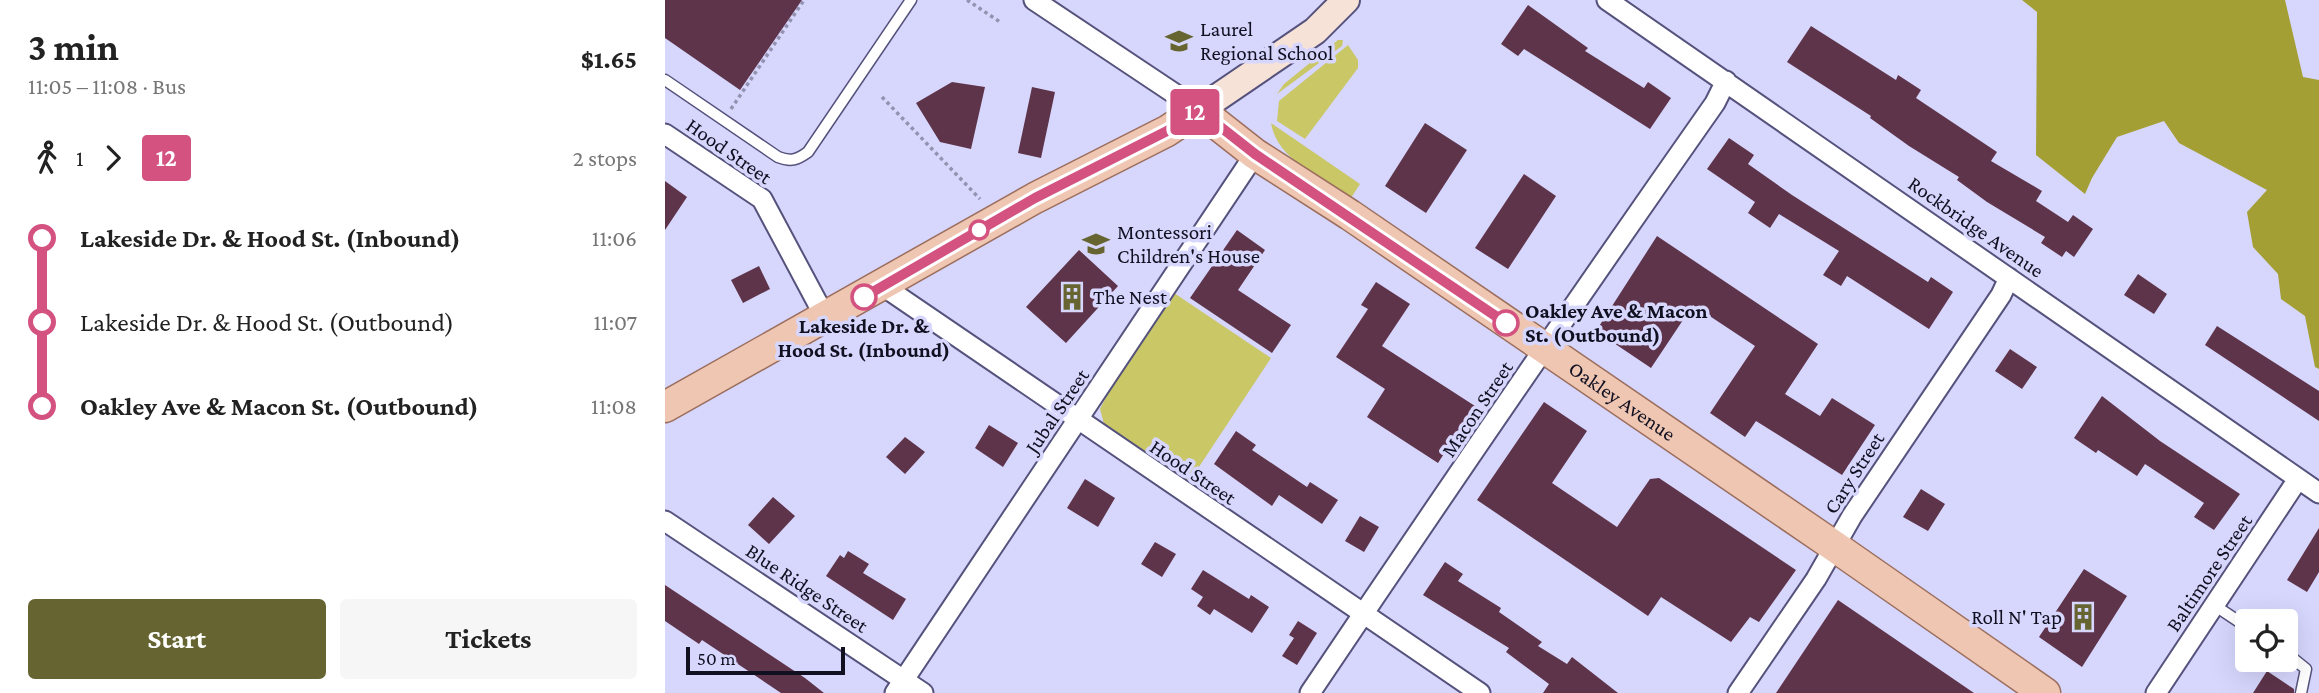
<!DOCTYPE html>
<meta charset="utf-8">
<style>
body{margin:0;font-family:"Crimson Pro",serif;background:#f6f6f6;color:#222;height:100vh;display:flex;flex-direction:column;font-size:26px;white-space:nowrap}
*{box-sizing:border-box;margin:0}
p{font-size:23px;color:#767676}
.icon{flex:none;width:38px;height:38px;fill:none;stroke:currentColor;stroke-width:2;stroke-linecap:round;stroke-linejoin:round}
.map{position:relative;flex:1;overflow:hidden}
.drawer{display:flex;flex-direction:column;background:#fff;width:665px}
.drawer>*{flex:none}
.badge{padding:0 14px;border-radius:5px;font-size:24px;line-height:46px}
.tools{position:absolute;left:1570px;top:609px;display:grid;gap:14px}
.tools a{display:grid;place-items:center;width:63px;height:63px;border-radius:7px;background:#fff;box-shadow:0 7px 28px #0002;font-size:35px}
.scale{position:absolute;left:21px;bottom:18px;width:159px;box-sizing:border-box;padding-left:7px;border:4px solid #111021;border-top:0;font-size:19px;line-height:24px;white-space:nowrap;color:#111021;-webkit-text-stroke:5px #d7d6fd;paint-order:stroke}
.map>.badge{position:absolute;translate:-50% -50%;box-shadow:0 0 0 4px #fff}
.legs{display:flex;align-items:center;gap:10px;height:77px;padding:0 28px;font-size:23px}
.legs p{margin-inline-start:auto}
.head{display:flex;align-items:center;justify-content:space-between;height:119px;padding:0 28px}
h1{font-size:38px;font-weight:700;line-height:52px}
.action{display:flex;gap:14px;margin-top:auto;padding:14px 28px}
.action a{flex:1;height:80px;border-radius:7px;background:#666431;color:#fff;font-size:28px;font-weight:700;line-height:80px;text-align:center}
.action a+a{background:#f6f6f6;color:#222}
ul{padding:0 28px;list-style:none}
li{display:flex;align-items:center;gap:24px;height:84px;font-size:26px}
li i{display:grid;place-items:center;width:10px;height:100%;margin:0 9px;background:currentColor}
li i::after{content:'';width:18px;height:18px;margin:-9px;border:5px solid;border-radius:50%;background:#fff}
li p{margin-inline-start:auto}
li:first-child i{background:linear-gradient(#0000 50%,currentColor 0)}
li:last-child i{background:linear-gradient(currentColor 50%,#0000 0)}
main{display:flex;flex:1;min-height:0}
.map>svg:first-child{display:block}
.green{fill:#cac767}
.forest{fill:#a39f34}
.building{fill:#5e344a}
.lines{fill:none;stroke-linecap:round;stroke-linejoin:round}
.lane-casing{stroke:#55527c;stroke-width:13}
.street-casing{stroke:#55527c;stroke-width:23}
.secondary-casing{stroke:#55527c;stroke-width:30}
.primary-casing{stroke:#9b6e5d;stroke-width:33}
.path{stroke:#9392b1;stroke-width:3.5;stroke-dasharray:3.5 3.5;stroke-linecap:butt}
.lane{stroke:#fff;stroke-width:10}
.street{stroke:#fff;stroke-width:19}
.secondary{stroke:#f7e2d8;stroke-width:26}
.primary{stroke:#efc6b2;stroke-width:30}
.line-1-casing{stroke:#fff;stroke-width:16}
.line-1{stroke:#d45280;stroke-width:10}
.stop-1-dot{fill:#fff;stroke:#d45280;stroke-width:3.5}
.labels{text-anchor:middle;stroke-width:7;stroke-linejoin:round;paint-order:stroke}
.poi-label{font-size:21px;fill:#111021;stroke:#d7d6fd;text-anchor:start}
.street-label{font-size:21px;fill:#111021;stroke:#d7d6fd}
.stop-label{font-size:21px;font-weight:bold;fill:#111021;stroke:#d7d6fd;text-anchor:start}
</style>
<main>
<section class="drawer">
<div class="head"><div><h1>3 min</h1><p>11:05 – 11:08 · Bus</p></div><b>$1.65</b></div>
<div class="legs"><svg class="icon" aria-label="walk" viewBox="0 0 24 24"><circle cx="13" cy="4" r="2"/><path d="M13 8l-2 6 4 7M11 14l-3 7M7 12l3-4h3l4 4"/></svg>1<svg class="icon" aria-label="forward" viewBox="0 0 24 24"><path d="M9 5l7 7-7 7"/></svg><b class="badge" style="background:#d45280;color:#fff">12</b><p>2 stops</p></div>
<ul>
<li><i style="color:#d45280"></i><b>Lakeside Dr. &amp; Hood St. (Inbound)</b><p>11:06</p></li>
<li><i style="color:#d45280"></i><span>Lakeside Dr. &amp; Hood St. (Outbound)</span><p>11:07</p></li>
<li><i style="color:#d45280"></i><b>Oakley Ave &amp; Macon St. (Outbound)</b><p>11:08</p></li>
</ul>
<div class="action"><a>Start</a><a>Tickets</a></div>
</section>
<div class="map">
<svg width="1654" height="693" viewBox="0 0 1654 693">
<rect width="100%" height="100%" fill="#d7d6fd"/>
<path class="green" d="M673,40H678L677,46L612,94L619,84Z
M683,45L693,60V68L640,139L612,121L614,101Z
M606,123L695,184L686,198C657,178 612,160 606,123Z
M509,293L606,358L524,482L439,424L435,409L457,366Z"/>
<path class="forest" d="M1357,0H1620L1638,77L1654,80V369L1650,367L1640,316L1616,299L1613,274L1588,247L1582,212L1602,190L1514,143L1499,121L1452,137L1427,178L1420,194L1371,155L1372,12Z"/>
<path class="building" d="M0,0H137L75,90L0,38Z
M863,5L923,48L920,51L979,88L983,82L1006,98L985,129L859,49L853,56L836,44Z
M1146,26L1231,80L1233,75L1256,90L1251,98L1332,152L1326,161L1377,191L1371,201L1403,222L1408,215L1428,229L1409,257L1401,251L1397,257L1376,243L1380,237L1322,202L1292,180L1294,177L1244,146L1205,118L1206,116L1122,62Z
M287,82L320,87L306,149L275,142L251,103Z
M367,87L390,92L376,158L353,153Z
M760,123L802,150L761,213L720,186Z
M1064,138L1089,155L1083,164L1127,195L1263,282L1266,277L1288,292L1264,329L1182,276L1176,286L1158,275L1174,251L1114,214L1105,228L1083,213L1090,202L1042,169Z
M859,174L891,196L843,269L810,248Z
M0,181L22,197L0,230Z
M572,230L600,250L573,290L626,325L607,353L525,298Z
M992,236L1153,344L1120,394L1155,416L1167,398L1210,425L1177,475L1091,421L1080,437L1045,413L1090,346L1028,305L986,368L931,331Z
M414,250L453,286L401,343L361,307Z
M94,266L105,289L78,303L66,280Z
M1473,274L1502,294L1489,314L1459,295Z
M711,282L745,304L717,346L810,406L773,463L702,417L720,389L671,357L703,309L696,305Z
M1552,326L1654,391V421L1540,345Z
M1345,349L1372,367L1357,389L1330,371Z
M1437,396L1495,441L1575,494L1549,530L1529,517L1539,503L1480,464L1472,476L1433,450L1431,453L1409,438Z
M879,402L922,431L887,483L952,527L985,479L994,478L1131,570L1094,622L1085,617L1066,642L996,597L983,616L812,500Z
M324,425L353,443L338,467L310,448Z
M571,431L591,445L587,450L642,487L645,482L673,500L657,524L614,495L607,506L549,464Z
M240,437L260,452L240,474L221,457Z
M420,479L450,498L433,527L402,508Z
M1256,489L1280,504L1263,531L1238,517Z
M108,497L130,516L104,544L83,525Z
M695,516L714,527L699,552L680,541Z
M1654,528V572L1642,592L1622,580Z
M490,542L511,554L497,577L476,564Z
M183,551L204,564L198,573L241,599L228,620L161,576L175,555L179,558Z
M780,562L798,574L793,581L836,608L834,612L877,642L873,646L902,664L907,657L953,693H878L884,684L841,652L844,648L758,595Z
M1419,569L1462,596L1417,667L1374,637Z
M538,570L584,599L586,595L604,607L587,633L549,609L545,615L532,606L538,597L526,589Z
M0,585L140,678L159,693H116L37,640L34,644L0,621Z
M1173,600L1309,693H1111Z
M633,621L652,633L632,665L617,656L629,638L624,635Z
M1602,671L1629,689V693H1588Z"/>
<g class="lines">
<defs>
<path id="lane" d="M0,80L113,157C126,162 132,160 143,152L246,0
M1549,605L1582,627
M1620,652L1641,669L1636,693"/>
<path id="street" d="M369,0L534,110
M942,0L1654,493
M0,134L97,199L160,317
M218,286L815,693
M0,521L258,693
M230,693L590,154
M645,693C778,495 913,298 1050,103L1061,81
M1073,693L1151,579L1187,516L1336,295L1344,278
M1491,693L1633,479"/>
<path id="secondary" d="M534,110L650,31L681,0"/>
<g id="primary">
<path id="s1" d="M0,407L370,198L502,131L534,110L590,154L685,215L1169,546L1380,693"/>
</g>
</defs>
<use href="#lane" class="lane-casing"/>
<use href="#street" class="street-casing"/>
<use href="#secondary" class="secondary-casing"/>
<use href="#primary" class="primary-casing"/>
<path class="path" d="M302,0L335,22
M217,97L315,199
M66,109L139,0"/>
<use href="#lane" class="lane"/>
<use href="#street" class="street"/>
<use href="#secondary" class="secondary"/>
<use href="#primary" class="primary"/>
</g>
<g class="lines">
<defs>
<path id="line-1" d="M199,297L370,198L502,131L534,110L590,154L841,323"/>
</defs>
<use href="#line-1" class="line-1-casing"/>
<use href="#line-1" class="line-1"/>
</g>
<defs>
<symbol id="school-bare" viewBox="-9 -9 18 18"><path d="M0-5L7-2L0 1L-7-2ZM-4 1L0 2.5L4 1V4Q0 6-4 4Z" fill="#666431" stroke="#d7d6fd" stroke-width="2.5" paint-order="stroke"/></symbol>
<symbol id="building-bare" viewBox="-9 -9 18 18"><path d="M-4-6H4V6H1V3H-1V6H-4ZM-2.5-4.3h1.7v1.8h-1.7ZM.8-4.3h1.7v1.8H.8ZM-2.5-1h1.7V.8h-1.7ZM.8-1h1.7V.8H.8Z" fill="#666431" stroke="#d7d6fd" stroke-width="2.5" paint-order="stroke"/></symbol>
</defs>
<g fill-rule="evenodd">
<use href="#school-bare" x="495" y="22" width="38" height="38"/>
<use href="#school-bare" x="412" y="225" width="38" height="38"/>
<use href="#building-bare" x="388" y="278" width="38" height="38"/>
<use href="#building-bare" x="1399" y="598" width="38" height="38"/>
</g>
<g class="stop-1-dot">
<circle cx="314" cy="230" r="9"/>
<circle cx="199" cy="297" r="12"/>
<circle cx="841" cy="323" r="12"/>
</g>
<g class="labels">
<g class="poi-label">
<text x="535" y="36">Laurel<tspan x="535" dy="24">Regional School</tspan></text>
<text x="452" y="239">Montessori<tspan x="452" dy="24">Children's House</tspan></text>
<text x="428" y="304">The Nest</text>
<text x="1397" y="624" text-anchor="end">Roll N' Tap</text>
</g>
<g class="street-label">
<text transform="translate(64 151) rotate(35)" y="7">Hood Street</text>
<text transform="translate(1311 227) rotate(35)" y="7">Rockbridge Avenue</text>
<text dy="7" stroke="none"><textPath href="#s1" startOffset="1125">Oakley Avenue</textPath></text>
<text transform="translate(812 409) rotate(-56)" y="7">Macon Street</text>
<text transform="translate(392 411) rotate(-56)" y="7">Jubal Street</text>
<text transform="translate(528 472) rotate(34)" y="7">Hood Street</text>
<text transform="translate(1189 473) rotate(-57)" y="7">Cary Street</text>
<text transform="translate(1544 573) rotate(-56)" y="7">Baltimore Street</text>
<text transform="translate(142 588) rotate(34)" y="7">Blue Ridge Street</text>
</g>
<g class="stop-label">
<text x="860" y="318">Oakley Ave &amp; Macon<tspan x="860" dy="24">St. (Outbound)</tspan></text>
<text x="199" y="333" text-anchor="middle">Lakeside Dr. &amp;<tspan x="199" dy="24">Hood St. (Inbound)</tspan></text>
</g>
</g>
</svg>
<div class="tools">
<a><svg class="icon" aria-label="locate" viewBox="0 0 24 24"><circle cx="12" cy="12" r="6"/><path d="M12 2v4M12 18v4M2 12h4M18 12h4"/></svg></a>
</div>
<div class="scale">50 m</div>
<b class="badge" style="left:530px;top:112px;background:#d45280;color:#fff">12</b>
</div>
</main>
